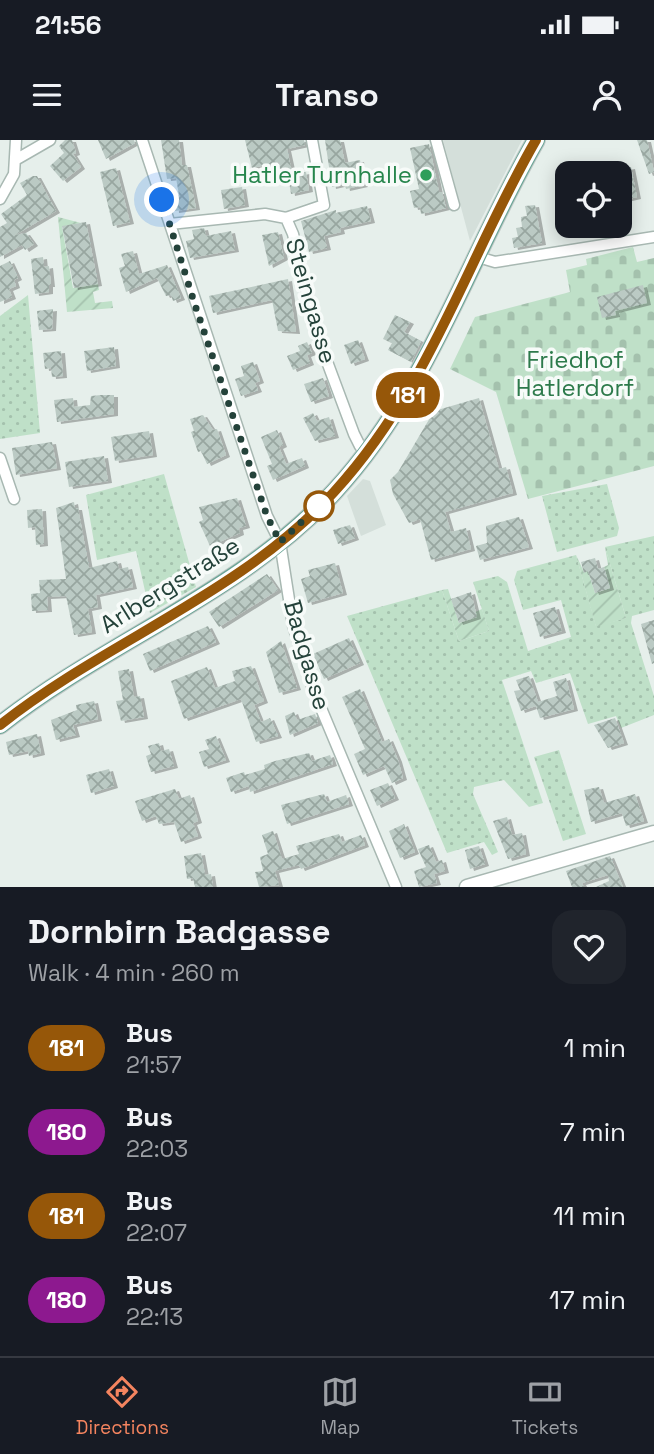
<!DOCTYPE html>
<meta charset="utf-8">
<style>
body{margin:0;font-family:"Space Grotesk",sans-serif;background:#20242c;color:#f1f3f6;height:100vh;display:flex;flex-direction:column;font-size:26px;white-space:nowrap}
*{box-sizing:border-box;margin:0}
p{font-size:23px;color:#9ea1a6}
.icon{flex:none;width:38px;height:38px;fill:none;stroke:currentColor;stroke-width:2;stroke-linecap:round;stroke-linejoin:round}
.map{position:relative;height:747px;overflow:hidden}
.details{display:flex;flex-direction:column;background:#171b24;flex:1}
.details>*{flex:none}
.badge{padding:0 14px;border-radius:23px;font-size:24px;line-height:46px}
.controls{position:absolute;left:555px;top:21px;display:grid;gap:14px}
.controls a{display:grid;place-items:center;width:77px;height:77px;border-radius:14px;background:#171b24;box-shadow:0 4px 18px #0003;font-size:35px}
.you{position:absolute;width:35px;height:35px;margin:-18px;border:5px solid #fff;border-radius:50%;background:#1a73e8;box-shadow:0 0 0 10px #1a73e833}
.map>.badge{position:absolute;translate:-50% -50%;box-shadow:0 0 0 4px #fff}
.round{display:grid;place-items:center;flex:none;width:74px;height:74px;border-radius:21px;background:#20242c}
.overview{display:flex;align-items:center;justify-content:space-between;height:119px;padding:0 28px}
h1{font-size:33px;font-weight:700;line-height:52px}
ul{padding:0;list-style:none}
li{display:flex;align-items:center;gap:21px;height:84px;padding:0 28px}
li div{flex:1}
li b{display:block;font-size:26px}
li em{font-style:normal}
li .badge{min-width:77px;font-weight:700;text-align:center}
.status{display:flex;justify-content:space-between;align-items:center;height:49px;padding:0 35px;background:#171b24;direction:ltr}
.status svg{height:19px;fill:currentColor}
header{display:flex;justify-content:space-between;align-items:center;height:91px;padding:0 28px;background:#171b24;font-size:32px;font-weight:700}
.tab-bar{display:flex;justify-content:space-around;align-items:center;height:98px;border-top:2px solid #363941;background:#171b24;font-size:19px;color:#9ea1a6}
.tab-bar a{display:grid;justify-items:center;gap:4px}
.tab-bar .on{color:#f4845f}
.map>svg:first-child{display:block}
.built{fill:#d4dfda}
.grass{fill:url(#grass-dots)}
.cemetery{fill:url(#cemetery-stones)}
.garden{fill:url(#garden-furrows)}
.building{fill:url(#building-cross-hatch);filter:url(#shadow)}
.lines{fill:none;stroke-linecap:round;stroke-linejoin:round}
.minor-casing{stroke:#a8b8b2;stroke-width:13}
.tertiary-casing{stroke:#a8b8b2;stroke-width:17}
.primary-casing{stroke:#c2cac8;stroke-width:20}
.minor{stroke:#fff;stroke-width:10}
.tertiary{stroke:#fff;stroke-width:14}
.primary{stroke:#6aa596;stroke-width:18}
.line-casing{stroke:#fff;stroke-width:16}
.line{stroke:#965709;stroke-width:10}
.walk{stroke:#24423a;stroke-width:7;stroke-dasharray:0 12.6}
.leisure-dot{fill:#2e9e5b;stroke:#f7fbf9;stroke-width:2.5}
.stop-dot{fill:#fff;stroke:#965709;stroke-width:3.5}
.labels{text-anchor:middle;stroke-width:7;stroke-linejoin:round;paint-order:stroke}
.leisure-label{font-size:24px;fill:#27864d;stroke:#f7fbf9;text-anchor:end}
.street-label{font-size:24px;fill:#24423a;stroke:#f7fbf9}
.park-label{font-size:24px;fill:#2d7a4b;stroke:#f7fbf9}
</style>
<div class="status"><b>21:56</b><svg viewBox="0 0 49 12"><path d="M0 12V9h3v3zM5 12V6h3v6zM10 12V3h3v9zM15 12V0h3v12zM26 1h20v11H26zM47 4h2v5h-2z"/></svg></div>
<header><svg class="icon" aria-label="menu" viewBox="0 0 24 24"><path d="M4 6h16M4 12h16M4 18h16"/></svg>Transo<svg class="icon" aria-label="person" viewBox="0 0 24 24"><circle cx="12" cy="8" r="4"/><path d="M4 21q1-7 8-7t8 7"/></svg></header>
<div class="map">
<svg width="654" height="747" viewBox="0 0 654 747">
<defs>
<pattern id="grass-dots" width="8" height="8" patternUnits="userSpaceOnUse" patternTransform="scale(1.75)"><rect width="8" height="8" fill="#bfe0c8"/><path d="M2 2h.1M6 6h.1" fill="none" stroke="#a4c1ad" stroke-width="1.8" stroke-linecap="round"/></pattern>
<pattern id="cemetery-stones" width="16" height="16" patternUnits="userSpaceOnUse" patternTransform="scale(1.75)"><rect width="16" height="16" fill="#bfe0c8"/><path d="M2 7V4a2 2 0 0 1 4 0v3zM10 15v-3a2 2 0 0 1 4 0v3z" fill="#a4c1ad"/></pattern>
<pattern id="garden-furrows" width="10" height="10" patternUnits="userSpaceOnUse" patternTransform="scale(1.75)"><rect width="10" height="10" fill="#bfe0c8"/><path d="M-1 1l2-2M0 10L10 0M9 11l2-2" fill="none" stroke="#a4c1ad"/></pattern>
<pattern id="building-cross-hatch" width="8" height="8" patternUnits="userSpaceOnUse" patternTransform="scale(1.75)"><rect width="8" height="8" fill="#bbcac4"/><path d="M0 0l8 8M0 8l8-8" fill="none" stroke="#98a6a0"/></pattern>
<filter id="shadow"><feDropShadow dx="4" dy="2" stdDeviation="0" flood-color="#0004"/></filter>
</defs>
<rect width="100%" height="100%" fill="#e6efeb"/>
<path class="built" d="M443,0H522L470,101Z
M363,339L370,341L386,385L361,396L347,356Z"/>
<path class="grass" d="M28,155L40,293L0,299V176Z
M164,334L196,447L150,473L136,411L97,420L86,355Z
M607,344L619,388L617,396L557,412L542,356Z
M654,396V470L632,476L631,483L654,556V575L621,588L616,576L588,584L570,533L536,543L531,531L502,540L543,663L529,667L504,640L474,647L473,654L498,712L492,715L484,702L447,713L347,476L442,450L459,501L489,491L473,442L498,436L507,442L528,511L571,497L561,460L523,470L514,440L517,431L576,415L596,486L626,478L605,407Z
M559,610L586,694L563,701L534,617Z"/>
<path class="cemetery" d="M633,107L637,122L654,118V326L528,359L496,252L450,229L475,177L570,152L566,130L587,125L586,119Z"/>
<path class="garden" d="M58,77L81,83L62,87L73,148L98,144L99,150L93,152L95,163L112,161L113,168L67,172Z
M605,407L626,478L596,487L576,415L584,432L588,431L595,453L610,448L604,427L608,425Z
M448,449L459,483L476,477L475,472L482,469L489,491L459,501L442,450Z"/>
<path class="building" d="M65,0H72L76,13L73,14L81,27L63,41L50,26L64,13L59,6Z
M98,0H134L135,3L106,19Z
M161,0H179L182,25H187L196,68L175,71L174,56L179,55L176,38L167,39Z
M245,0H304L305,5L287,9L292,32L281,34L279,22L252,28Z
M325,0H340L345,23L360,20L364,45L346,49L345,44L332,47Z
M637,0H647L654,32L649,34Z
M429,4L439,52H442L446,68L421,74L420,67L414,68L410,51L419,49L410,8Z
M631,27L637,57L620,61V29Z
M116,28L130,82L113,86L100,32Z
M306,32L309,50L291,54L288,35Z
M33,36H37L56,71L15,95L26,93L34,104L25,110L22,105L0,117V87L7,83L1,74L27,55L20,43Z
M242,47L245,65L224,69L221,50Z
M535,65L542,103L514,108L512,98L518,97L516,88L522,87L521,77L527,76L525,66Z
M367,66L371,81L340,88L341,92L324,96L327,108L309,112L301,81L336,70V73Z
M86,82L98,144L74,148L62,86Z
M204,88L206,96L231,91L235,110L190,118L186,101L194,99L192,90Z
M278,92L284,118L269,126L262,95Z
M133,111L139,134L167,125L181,158L173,161L171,155L166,156L157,138L126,152L119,128L125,126L121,114Z
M43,117L44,127L49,126L51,145H49V152L35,154L31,119Z
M10,121L18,138L14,140L16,146L9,149L12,157L0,162V126Z
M288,139L296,192L278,191L272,160L213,173L209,156Z
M643,145L647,163L615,171L616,175L602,178L597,157Z
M53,169L52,189L39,190L37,171Z
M395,175L410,182L404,192L421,201L411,222L388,210L392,203L383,199Z
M358,200L365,219L351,224L344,205Z
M307,202L312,213L307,215L310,223L293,230L287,216L300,211L298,206Z
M114,207L116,226L87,231L84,211Z
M61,211L63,236L52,237L51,228L45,229L43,213Z
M253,222L260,241L255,243L258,250L241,256L235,239L244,236L241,226Z
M323,238L329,256L311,262L304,244Z
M101,255H114V274L57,282L54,260L73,258L74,267L90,265L91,256Z
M479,258L499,329L506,327L513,353L445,372L451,392L466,388L471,409L431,420L420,379L409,383L393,354L390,340L398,332L434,271Z
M313,273L317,281L329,277L335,296L315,301L303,278Z
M203,275L213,290L217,289L226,315L207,324L201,311L198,312L191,292L194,291L190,279Z
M277,290L283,305L279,307L286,324L302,318L305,326L273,340L267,326L272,324L261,297Z
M149,291L153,315L115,321L111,297Z
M52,302L57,328L16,335L12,308Z
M104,316L108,341L69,347L65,322Z
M237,358L246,386L239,388L240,393L210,406L199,382L203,380L199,367Z
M74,362L75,368H78L89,428L117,421L119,429L128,427L133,447L96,455L98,467L88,469L92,492L74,495L66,456L47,457L48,470L32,471L31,454L40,453L39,440L66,439L56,368Z
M42,369L44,404L36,405L35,387L28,388L27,370Z
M519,377L529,407L480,420L476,406L487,403L486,386Z
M350,385L355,398L338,404L333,390Z
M595,418L598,429L604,427L610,448L595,453L588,431L584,433L581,422Z
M335,423L343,453L308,463L301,439L310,436L308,430Z
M267,434L278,450L219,487L209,472Z
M471,452L477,477L459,483L451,459Z
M555,467L562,491L540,497L533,473Z
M654,480V523L652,524L641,484Z
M208,486L216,502L150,531L143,514Z
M349,498L360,523L324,539L313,514Z
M281,501L297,548L279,553L266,512Z
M251,526L264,561L254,565L261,582L270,578L278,596L256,602L241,559L184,579L171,541L207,527L215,548L235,541L232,531Z
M129,529L134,557L140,556L144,577L121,581L116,561L123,560L118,531Z
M529,536L538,562L557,556L553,542L566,538L574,569L540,578L536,566L521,571L514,551L520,550L516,540Z
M360,549L382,602L389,599L398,620L403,638L392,643L384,626L363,635L354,614L365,609L342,557Z
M94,561L98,579L73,585L76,595L56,600L51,580L77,570L76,565Z
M294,572L297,580L315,574L318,583L290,595L285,576Z
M615,578L624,603L608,608L594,585Z
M37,594L41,613L29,616L28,611L9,615L6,602Z
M216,596L226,620L204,627L199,612L209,609L205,600Z
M159,603L161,611L169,609L174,626L151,632L146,616L151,614L148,606Z
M309,613L312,621L330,615L333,624L250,652L249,646L231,652L226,638L244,632L245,635L265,629L264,625L275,621Z
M109,629L114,646L91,653L86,635Z
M388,643L395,658L377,666L370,650Z
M599,647L604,663L635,654L644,681L626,686L622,673L591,682L584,650Z
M175,649L179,659L190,655L198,681L193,683L198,696L181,702L174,682L159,684L156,676L142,681L135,661Z
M324,654L327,662L346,655L349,664L287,684L281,665Z
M507,677L512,695L522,693L526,714L508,719L493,681Z
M404,684L415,712L400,718L389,691Z
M273,691L282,719L299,714L296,706L339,694L342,702L361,695L365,705L301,729L299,725L275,731L279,745L259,747L255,732L263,731L260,717L268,714L262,695Z
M429,705L436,722L442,720L445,731L434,734L437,743L419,747L414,731L426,727L418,709Z
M479,706L485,724L470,729L465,710Z
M201,713L205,735L211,734L213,747H195L193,738L187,739L184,716Z
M610,716L623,747H596L609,741L608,735L582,743L584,747H572L566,731Z"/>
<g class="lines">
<defs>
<path id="minor" d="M142,0L267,376L280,402L293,485L313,549L396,747
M436,0L454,65
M17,19L50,0
M0,59L14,34L16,0
M286,78L324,65L312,0
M170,84L265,74L286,78L293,94L316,192L354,294L360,306L368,311
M478,117L495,122L654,97
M0,318L14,359"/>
<path id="tertiary" d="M467,747L654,693"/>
<path id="primary" d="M0,585C107,501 241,453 334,352C428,250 468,119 536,0"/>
</defs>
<use href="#minor" class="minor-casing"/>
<use href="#tertiary" class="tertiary-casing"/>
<use href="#primary" class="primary-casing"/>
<use href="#minor" class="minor"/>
<use href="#tertiary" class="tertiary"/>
<use href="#primary" class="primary"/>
</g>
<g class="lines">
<defs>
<path id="line" d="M0,585C106,501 241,454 334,352C431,246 466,121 536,0"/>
</defs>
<use href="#line" class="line-casing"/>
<use href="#line" class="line"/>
<path class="walk" d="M162,60L196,168L267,376L280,402L321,364L319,366"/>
</g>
<circle class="leisure-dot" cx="426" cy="35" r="7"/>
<circle class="stop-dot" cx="319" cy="366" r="14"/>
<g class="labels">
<g class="leisure-label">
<text x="412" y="43">Hatler Turnhalle</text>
</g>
<g class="street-label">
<text transform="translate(311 161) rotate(74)" y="8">Steingasse</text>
<text transform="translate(170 445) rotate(-32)" y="8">Arlbergstraße</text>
<text transform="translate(307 515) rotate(74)" y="8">Badgasse</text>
</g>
<g class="park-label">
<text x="575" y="228">Friedhof<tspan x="575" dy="28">Hatlerdorf</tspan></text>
</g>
</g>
</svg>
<div class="controls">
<a><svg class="icon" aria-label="locate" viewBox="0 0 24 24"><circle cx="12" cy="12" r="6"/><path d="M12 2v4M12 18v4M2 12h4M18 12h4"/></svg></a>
</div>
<div class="you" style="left:162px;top:60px"></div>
<b class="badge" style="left:408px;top:255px;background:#965709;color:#fff">181</b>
</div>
<section class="details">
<div class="overview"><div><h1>Dornbirn Badgasse</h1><p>Walk · 4 min · 260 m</p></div><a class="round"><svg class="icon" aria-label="heart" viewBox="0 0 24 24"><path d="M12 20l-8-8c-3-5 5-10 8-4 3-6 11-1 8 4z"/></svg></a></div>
<ul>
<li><span class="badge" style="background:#965709;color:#fff">181</span><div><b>Bus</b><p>21:57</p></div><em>1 min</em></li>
<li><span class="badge" style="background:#8d198f;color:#fff">180</span><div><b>Bus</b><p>22:03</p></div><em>7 min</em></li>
<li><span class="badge" style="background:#965709;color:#fff">181</span><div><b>Bus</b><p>22:07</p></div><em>11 min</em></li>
<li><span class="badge" style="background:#8d198f;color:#fff">180</span><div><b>Bus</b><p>22:13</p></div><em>17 min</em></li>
</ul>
</section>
<nav class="tab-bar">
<a class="on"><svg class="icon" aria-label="directions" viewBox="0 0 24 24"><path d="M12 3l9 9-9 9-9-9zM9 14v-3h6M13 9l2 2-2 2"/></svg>Directions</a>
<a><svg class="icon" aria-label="map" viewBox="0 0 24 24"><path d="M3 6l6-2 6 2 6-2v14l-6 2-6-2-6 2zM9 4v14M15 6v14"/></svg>Map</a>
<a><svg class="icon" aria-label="tickets" viewBox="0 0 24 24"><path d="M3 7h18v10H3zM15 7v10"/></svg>Tickets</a>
</nav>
